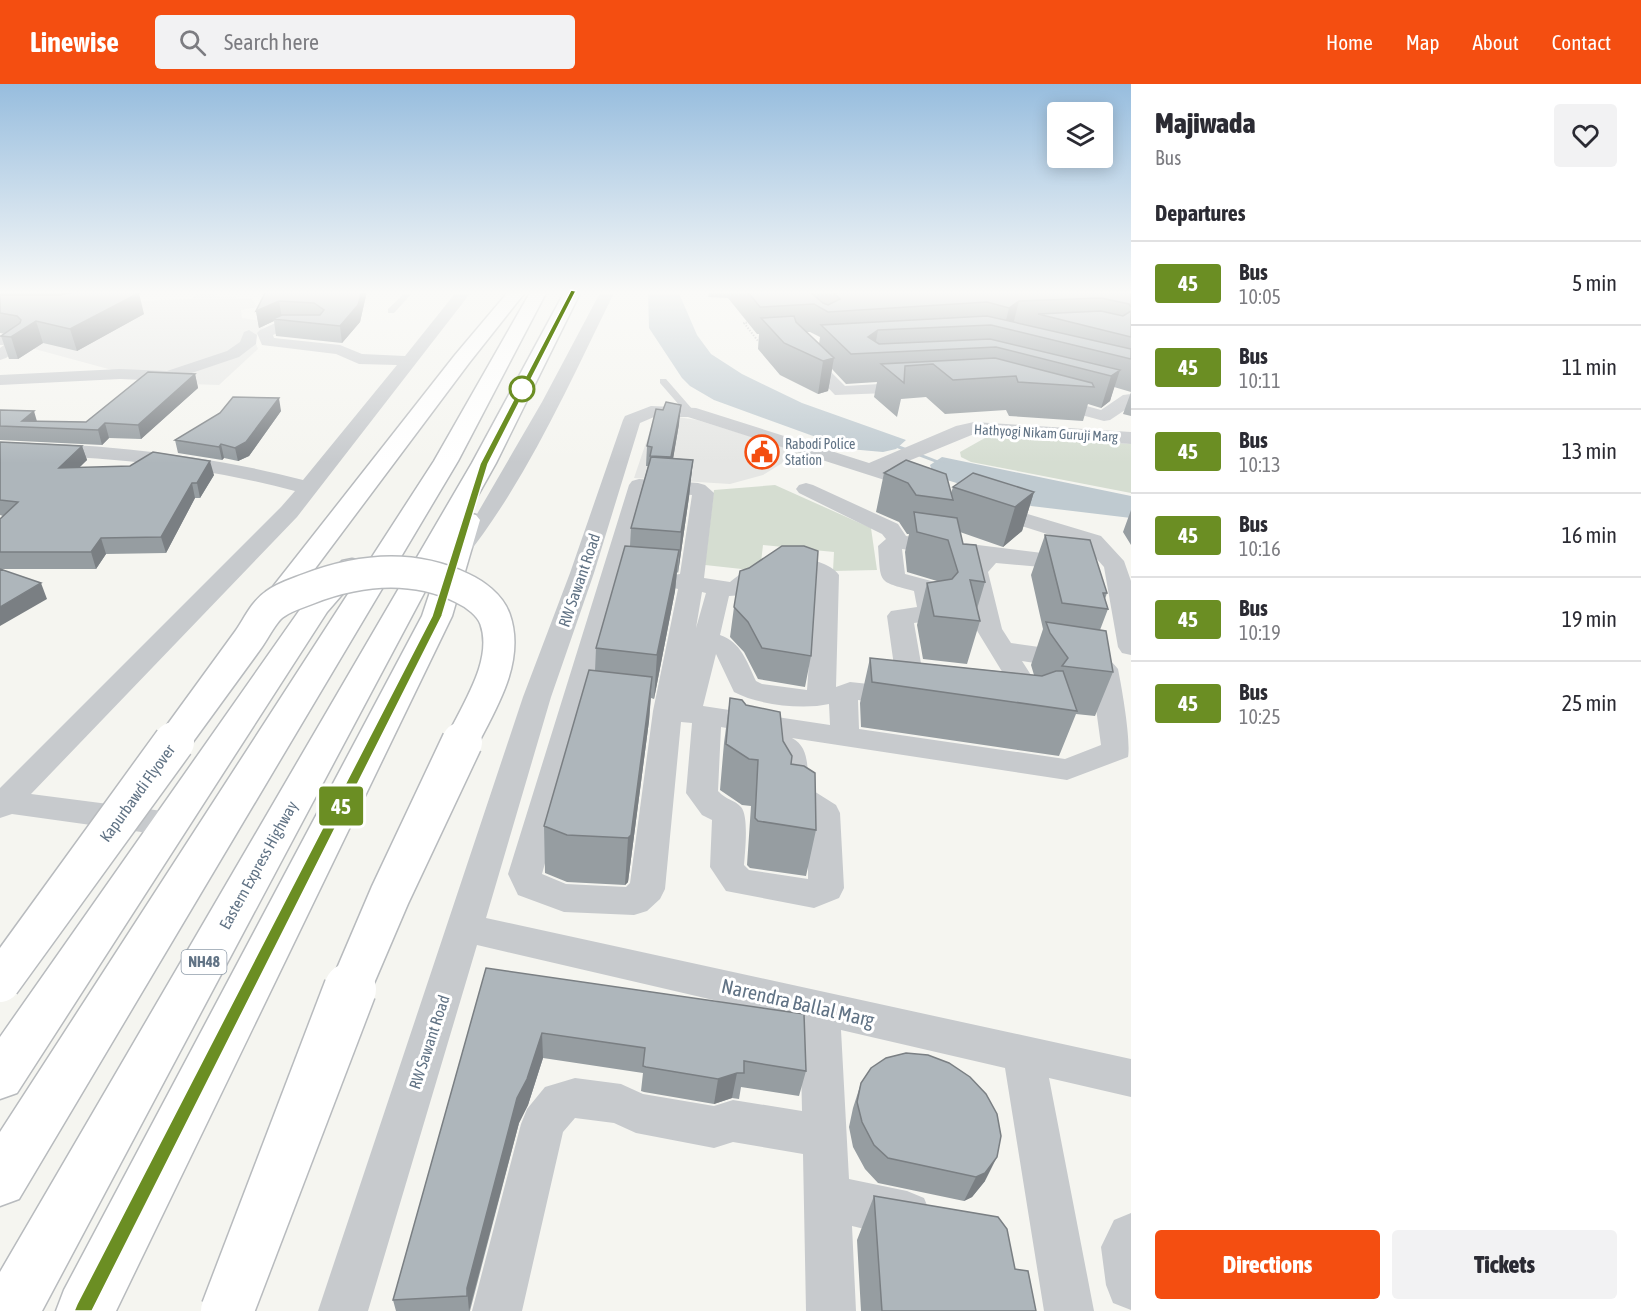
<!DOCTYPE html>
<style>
body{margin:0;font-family:"Asap Condensed",sans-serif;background:#f2f2f3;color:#2b2b33;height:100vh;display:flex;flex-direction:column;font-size:22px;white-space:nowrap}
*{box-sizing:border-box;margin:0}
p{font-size:20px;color:#7c7c81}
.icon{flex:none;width:33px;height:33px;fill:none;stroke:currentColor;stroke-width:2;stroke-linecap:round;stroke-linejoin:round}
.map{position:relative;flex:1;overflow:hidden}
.details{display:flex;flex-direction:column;background:#fff;width:510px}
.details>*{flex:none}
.badge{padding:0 12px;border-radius:4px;font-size:21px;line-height:39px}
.controls{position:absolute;left:1047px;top:18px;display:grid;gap:12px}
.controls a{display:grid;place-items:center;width:66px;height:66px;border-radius:6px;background:#fff;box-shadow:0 3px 15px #0003;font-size:30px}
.map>.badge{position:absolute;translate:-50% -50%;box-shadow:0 0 0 3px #fff}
h2{padding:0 24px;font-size:22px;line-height:54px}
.round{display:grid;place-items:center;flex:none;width:63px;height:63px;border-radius:6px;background:#f2f2f3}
.overview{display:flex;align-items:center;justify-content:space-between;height:102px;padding:0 24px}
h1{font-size:28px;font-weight:800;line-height:45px}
.action{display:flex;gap:12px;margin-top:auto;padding:12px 24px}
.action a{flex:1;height:69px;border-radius:6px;background:#f44e11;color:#fff;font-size:24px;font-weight:800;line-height:69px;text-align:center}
.action a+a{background:#f2f2f3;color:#2b2b33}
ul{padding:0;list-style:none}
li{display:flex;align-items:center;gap:18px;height:84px;padding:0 24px;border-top:2px solid #e1e1e2}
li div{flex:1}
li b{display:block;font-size:22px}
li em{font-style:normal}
li .badge{min-width:66px;font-weight:700;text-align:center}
header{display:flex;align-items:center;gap:36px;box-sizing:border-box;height:84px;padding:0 30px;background:#f44e11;color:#fff}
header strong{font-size:28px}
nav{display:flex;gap:33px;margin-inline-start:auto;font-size:21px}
.search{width:420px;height:54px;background:#f2f2f3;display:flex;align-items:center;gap:15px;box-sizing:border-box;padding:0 21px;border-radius:6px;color:#7c7c81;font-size:22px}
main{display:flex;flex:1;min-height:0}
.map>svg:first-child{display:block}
.built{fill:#e5e6e4}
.green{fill:#d5ddd1}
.water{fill:#bfcad0}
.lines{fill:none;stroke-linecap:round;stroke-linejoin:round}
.stream{fill:#bfcad0;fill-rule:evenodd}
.highway-casing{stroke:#b8bbbe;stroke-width:3}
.path{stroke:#c0c1c3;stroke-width:2;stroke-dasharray:1.5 1.5;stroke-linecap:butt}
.lane{fill:#c7cacd;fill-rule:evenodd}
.street{fill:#c7cacd;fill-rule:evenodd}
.highway{fill:#fff;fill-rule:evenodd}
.highway-bridge-far2-casing{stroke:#b8bbbe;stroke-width:34;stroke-linecap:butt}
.highway-bridge-far1-casing{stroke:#b8bbbe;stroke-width:43;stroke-linecap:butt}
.highway-bridge-casing{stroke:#b8bbbe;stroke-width:55;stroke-linecap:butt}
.highway-bridge-far2{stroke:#fff;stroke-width:31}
.highway-bridge-far1{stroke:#fff;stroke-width:40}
.highway-bridge{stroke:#fff;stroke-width:52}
.wall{fill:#969da1;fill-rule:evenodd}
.shaded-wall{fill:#7a7f83}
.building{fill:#aeb6bb;stroke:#7a7f83;stroke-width:1.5}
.line{fill:#6b8e23;stroke:#fff;stroke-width:1.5}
.stop-dot{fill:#fff;stroke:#6b8e23;stroke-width:3}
.labels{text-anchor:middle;stroke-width:6;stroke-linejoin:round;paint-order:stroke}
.far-street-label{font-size:14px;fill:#617385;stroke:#fff}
.far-poi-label{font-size:14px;fill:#617385;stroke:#fff;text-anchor:start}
.shield{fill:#fff;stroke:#909daa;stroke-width:1.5}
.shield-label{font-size:15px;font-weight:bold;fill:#617385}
.street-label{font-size:16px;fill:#617385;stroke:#fff}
.near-street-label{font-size:20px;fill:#617385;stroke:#fff}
</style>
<header>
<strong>Linewise</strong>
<div class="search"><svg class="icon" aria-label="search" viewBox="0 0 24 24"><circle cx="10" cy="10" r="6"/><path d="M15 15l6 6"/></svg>Search here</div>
<nav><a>Home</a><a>Map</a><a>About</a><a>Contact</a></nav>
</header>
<main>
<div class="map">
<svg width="1131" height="1227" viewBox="0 0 1131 1227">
<rect width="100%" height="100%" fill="#f5f5f0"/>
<path class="built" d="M200,207H221L216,213L251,214L257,223L241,226L242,234L268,238L254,255L258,265L219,301L160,299L20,261L126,217L192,215Z
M677,333L697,336L800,368L763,391L730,400L634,394L652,341Z"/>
<path class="green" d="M992,350L1131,360V409L971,378L961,373L960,368Z
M775,401L871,444L877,486L833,487L834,468L763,461L760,487L705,481L714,406Z"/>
<path class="water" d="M648,207H678L697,251L711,270L742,290L802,319L906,356L896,365L883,368L849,365L714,316L690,302L682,294L649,244Z
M942,373L1131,412V434L1031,422L934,392L930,381Z"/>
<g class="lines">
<path class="stream" d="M889,359H893L947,380L942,381L889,361Z"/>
<defs>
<path id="highway" d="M509,207H526L469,279L284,526L274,529L264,526L259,520L264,514L455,271Z
M531,207H547L458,377L19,1115L0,1122V1048L434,377Z
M565,207H581L496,379L468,429L476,431L480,436L452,532L116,1227H56L64,1206L422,532L439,481L42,1227H0V1188L472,379Z
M352,475L362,477L366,483L327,528L17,1009L0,1015V953L306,517L342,477Z"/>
</defs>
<use href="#highway" class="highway-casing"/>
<path class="path" d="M750,238L744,239L758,257"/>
<path class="lane" d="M407,207H414L394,229H388V225Z
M660,295H666L693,326V330H687L660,299Z"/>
<path class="street" d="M457,207H472L297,433L31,710L170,728L182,732L187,740L182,748L170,752L12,730L0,734V704L281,423L295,407C198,381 100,372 0,370V358C103,360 204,370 303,396L397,281L359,280L336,270L262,261L257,249L260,246L282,236L314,238L322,243L319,246H284L273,251L274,254L340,261L362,270L405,272Z
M601,207H615C570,298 528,394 465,474L457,476L449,474L445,469L477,430L542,318Z
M249,246L257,251L256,260L239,273L168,297L120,295L0,301V291L120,285L167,287L227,267L240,258L244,248Z
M0,251L24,256L26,259L6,274L0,276V264L4,261H0Z
M802,263L808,265L845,302L914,298L920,299L923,303L920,307L914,308L835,311L794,268Z
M1131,310V322L1110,336L1104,337L1044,321L1041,317L1044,313L1050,312L1101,326L1123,311Z
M651,322L696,324L869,379L956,342L974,338L1131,348V360L974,350L889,385L929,398L932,402L929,406L922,408L688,333H654L640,339L594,489L551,613L486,834L1131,975V1013L1049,994L1094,1227H1044L1005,984L841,946L849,1095L907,1107L924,1114L931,1131L924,1148L907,1155L852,1142L856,1227H806L803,1070L733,1058L714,1064L636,1049L614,1039L575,1034L563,1048L522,1227H472L521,1040L527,1025L545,1003L575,994L621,1000L643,1010L714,1022L733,1016L802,1027L800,936L477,861L368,1227H318L523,613L570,489L623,336L625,332Z
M639,395L698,399L705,401L714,409L704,494L730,498C739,491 748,483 758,479C777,470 826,472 839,491L836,603L850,598L897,603L887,532L891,527L917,523L914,507C877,497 881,500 878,462L886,455L882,450L799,409L796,405L799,401L806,399L813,401L898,440L906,452L1083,474L1087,479L1083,484L1075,486L996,479L988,488L1002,545L1011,559L1096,571C1106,573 1112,577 1118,585C1122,605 1131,656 1128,673L1067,696L792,654C810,663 807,686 809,704L836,721L840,729L844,804L839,814L814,824L726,807L710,783L712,736L702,731L686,709L692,639L681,638L665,805L660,815L647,827L634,831L564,828L518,811L508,790L629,401L632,397ZM648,407L692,411L680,490L665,492L662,497L665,502L678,505L653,627L630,799L626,803L566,800L542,790ZM902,465L972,475L964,488L976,545L1020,617L1017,622L1021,628C1034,632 1042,630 1049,619L1022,577L1091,588L1101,661L1065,675L859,645L858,616L913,623L923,620L927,614L914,539L940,535L944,530L938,503L935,498L905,490ZM777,488L800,489L815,494L807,606L762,600L756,597C747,578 741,558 720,551L729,512L744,511ZM702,508L706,509L696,544ZM716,570L734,608C758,621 803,626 829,620L830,641L703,622ZM721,643L749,648L740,650L736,657L740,664L775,671C778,712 772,710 808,734V795L749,786L744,781C745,768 749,732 741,723C735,716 726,716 718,707Z
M988,418L1101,452L1124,477L1131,497V571L1122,569L1118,563L1104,483L1085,462L980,429L977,424L980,419Z
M1131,1129V1226L1113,1219L1106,1201L1101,1163L1114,1136Z"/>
<use href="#highway" class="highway"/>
<defs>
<path id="highway-bridge-far2" d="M173,659C198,625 223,590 248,556C256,545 264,527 275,520C284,513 298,509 308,505C360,485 412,480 462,504C475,510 490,521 495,535C510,577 479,623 461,659"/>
<path id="highway-bridge-far1" d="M0,898L174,658
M349,907L390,811L462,658"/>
<path id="highway-bridge" d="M227,1227L350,905"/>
</defs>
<use href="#highway-bridge-far2" class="highway-bridge-far2-casing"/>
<use href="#highway-bridge-far1" class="highway-bridge-far1-casing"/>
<use href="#highway-bridge" class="highway-bridge-casing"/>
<use href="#highway-bridge-far2" class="highway-bridge-far2"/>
<use href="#highway-bridge-far1" class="highway-bridge-far1"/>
<use href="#highway-bridge" class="highway-bridge"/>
</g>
<path class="wall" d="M0,207H118L144,230L77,267L43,259L18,275H9L1,252L5,250L0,249Z
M266,207H367L360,238L342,259L276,252L274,237L259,244L256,227Z
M709,207H1131V332L1123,330L1131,308L1114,303L1110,317L1101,324L1088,320L1083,337L1009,332L1006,326L945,330L926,313L901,315L897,333L874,313L877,298L846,300L832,285L828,307L818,310L780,291L758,265L759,250H757L728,214L708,213ZM806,248H810L820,253L819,260Z
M195,290L198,304L141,355L109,354L102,361L0,356V326L37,337L86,338Z
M281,327L249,372L238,377L224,374L222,376L178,369L175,356Z
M679,340L673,374L693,376L689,413L678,489L677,488L675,507L654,615L651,614L649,637L628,798L625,801L567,798L545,789L544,742L595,587L596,564L630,462L631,444L648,382H646L647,362Z
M0,358L82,362L87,376L79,383L214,391L200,414H195L166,469L106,470L96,485H0V435L3,432L0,431Z
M884,389L951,409L953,403L1034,408L1022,447L1003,463L960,448L963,460L985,498L977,525L980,537L967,580L923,575L917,541L927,499L937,497L907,488L905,468L909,450H907L899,438L876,428Z
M1131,426V461L1123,448Z
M1045,451L1107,509L1105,515L1108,525L1100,546L1113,588L1095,632L1076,630L1059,672L861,643L860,619L870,574L1034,591L1031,581L1043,545L1031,491Z
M734,523L811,572L805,603L758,595L744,568L730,553Z
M730,614L746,621L791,680L816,746L806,792L750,784L747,781L751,722L742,721L720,706L724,659Z
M486,884L806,987L799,1012L741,1003L739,1015L732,1014L714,1020L644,1008L641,1007L643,989L543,974L528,1021L519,1039L470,1227H396L393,1216Z
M861,999L985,1097L972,1113L964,1117L878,1099L865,1085L853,1063L849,1043L853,1024Z
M874,1112L1015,1185L1036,1227H861L857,1156Z"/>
<path class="shaded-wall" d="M362,207H367L360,238L342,259L340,242Z
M139,209L144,230L77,267L70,245Z
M279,217L282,234L273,235L274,237L259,244L256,227Z
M1019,217L1012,245L1004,244L1009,224Z
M36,237L43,259L18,275L11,253Z
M878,246L874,269L868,253Z
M834,274L828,307L818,310L823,277Z
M1120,286L1110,317L1101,324L1111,292Z
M195,290L198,304L141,355L138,341Z
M279,314L281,327L249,372L238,377L235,364Z
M681,321L679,340L670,393L671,373Z
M34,327L38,341L22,337Z
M105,339L109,354L102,361L98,346Z
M221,360L224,374L222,376L219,363Z
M82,362L87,376L64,399L59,384Z
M693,376L689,413L678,489L681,448Z
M210,377L214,391L200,414L197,399Z
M192,399L195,414L166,469L161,453Z
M1034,408L1022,447L1003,463L1015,423Z
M101,454L106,470L96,485L91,468Z
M679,466L675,507L654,615L657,571Z
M41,499L47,515L0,542V523Z
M652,593L649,637L628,798L625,801L628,754Z
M542,949L543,974L528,1021L519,1039L469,1227L467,1204L517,1014Z
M737,989L732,1014L714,1020L718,995Z
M997,1073L985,1097L972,1113L964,1117L976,1093Z"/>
<path class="building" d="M79,207H118L139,209L70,245L36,237L11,253L1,252L20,239L21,236L17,232L0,229V211H60Z
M266,207H362L358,221L340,242L273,235L282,231H320L324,226L314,219L279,217L256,227Z
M747,207H809L823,219L828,221L840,215L834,209L865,207H1131V223L1129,220L1101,214L1019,217L1009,224L987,218L828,228L814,220L760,223Z
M1101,227L1123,232L1131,227V253L1038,230Z
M794,232L796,238L834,274L823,277L784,259L761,234Z
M987,232L1131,265V275L991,241L878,246L868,253L879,260L990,255L1120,286L1111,292L996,263L851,270L821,241Z
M995,274L1092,299L1094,303L1018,298L1016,292L953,296L933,280L905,282L904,299L881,280Z
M148,288L195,290L138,341L105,339L98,346L0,342V326L34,327L22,337L86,338Z
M233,313L279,314L246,358L235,364L221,360L219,363L175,356L220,329Z
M666,318L681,321L671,373L650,372L652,363L647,362L656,325L663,326Z
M0,358L82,362L59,384L130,382L153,368L210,377L197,399H192L161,453L101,454L91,468H0V435L18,418L0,416Z
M651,373L693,376L681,448L631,444Z
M906,376L946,390L953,416L916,411L908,399L884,389Z
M973,389L1034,408L1015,423L953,403Z
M914,428L957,434L963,460L976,461L985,498L970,496L980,537L934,532L927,499L952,495L958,488L948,456L917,448Z
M1045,451L1090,456L1107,509H1103L1108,525L1062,519Z
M625,462L679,466L657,571L596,564Z
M782,462H804L818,467L811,572L762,564L748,538L734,523L740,487L749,484Z
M0,485L41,499L0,523Z
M1046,538L1106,547L1113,588L1062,582L1068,574L1050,549Z
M870,574L1042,592L1056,587H1063L1077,627L872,598Z
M589,586L652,593L631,751L628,754L567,751L544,742Z
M730,614L742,616L746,621L780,628L783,657L792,672L791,680L804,682L815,689L816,746L758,737L755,734L758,676L749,675L726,660Z
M486,884L804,930L806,987L744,977V989H737L718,995L646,983L643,982L645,964L542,949L527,995L517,1014L467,1204V1212L393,1216Z
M906,969L928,971L949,979L970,993L986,1010L997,1030L1001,1052L997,1073L985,1089L976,1093L888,1074L874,1061L862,1038L857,1018L861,999L871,984L886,974Z
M874,1112L998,1133L1007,1145L1015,1185L1028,1187L1036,1227H882Z"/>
<linearGradient id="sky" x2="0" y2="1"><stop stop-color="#97bdde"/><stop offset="0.55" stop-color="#fafaf8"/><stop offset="1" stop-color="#fafaf8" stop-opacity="0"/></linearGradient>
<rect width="1131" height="379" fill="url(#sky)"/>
<path class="line" d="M571,206L576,207L488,380L442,532L92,1227H74L77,1220L432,532L480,380Z"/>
<defs>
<symbol id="civic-ring" viewBox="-11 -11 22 22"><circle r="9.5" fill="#fff" stroke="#f44e11" stroke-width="1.5"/><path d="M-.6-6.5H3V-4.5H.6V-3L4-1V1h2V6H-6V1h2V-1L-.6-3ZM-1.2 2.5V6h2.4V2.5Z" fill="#f44e11"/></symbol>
</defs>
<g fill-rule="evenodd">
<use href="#civic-ring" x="743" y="349" width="38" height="38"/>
</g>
<circle class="stop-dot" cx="522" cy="305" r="12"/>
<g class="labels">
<g class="far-street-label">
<text transform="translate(1046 349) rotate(3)" y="5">Hathyogi Nikam Guruji Marg</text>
</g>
<g class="far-poi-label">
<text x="785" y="365">Rabodi Police<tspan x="785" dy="16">Station</tspan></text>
</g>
<rect class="shield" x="181.5" y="866" width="45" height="24" rx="4.5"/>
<g class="shield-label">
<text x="204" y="883">NH48</text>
</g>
<g class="street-label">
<text transform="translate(579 496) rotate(-71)" y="6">RW Sawant Road</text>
<text transform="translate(137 709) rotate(-54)" y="6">Kapurbawdi Flyover</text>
<text transform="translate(258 781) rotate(-61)" y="6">Eastern Express Highway</text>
<text transform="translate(429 958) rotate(-72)" y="6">RW Sawant Road</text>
</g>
<g class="near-street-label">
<text transform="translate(798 919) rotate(13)" y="7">Narendra Ballal Marg</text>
</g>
</g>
</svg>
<div class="controls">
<a><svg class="icon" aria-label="layers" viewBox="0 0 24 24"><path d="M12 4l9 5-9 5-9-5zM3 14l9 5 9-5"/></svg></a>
</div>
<b class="badge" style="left:341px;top:722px;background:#6b8e23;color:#fff">45</b>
</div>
<section class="details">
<div class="overview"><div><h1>Majiwada</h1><p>Bus</p></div><a class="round"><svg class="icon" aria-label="heart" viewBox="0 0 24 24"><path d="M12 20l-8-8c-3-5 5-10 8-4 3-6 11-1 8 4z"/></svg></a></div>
<h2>Departures</h2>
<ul>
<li><span class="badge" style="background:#6b8e23;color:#fff">45</span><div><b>Bus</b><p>10:05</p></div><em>5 min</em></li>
<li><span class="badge" style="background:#6b8e23;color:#fff">45</span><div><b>Bus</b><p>10:11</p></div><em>11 min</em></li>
<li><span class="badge" style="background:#6b8e23;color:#fff">45</span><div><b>Bus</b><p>10:13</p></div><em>13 min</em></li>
<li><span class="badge" style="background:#6b8e23;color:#fff">45</span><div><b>Bus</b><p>10:16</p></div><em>16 min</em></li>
<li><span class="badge" style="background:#6b8e23;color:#fff">45</span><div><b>Bus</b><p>10:19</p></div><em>19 min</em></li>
<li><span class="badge" style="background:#6b8e23;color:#fff">45</span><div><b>Bus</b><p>10:25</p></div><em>25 min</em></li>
</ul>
<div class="action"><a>Directions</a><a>Tickets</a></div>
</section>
</main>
